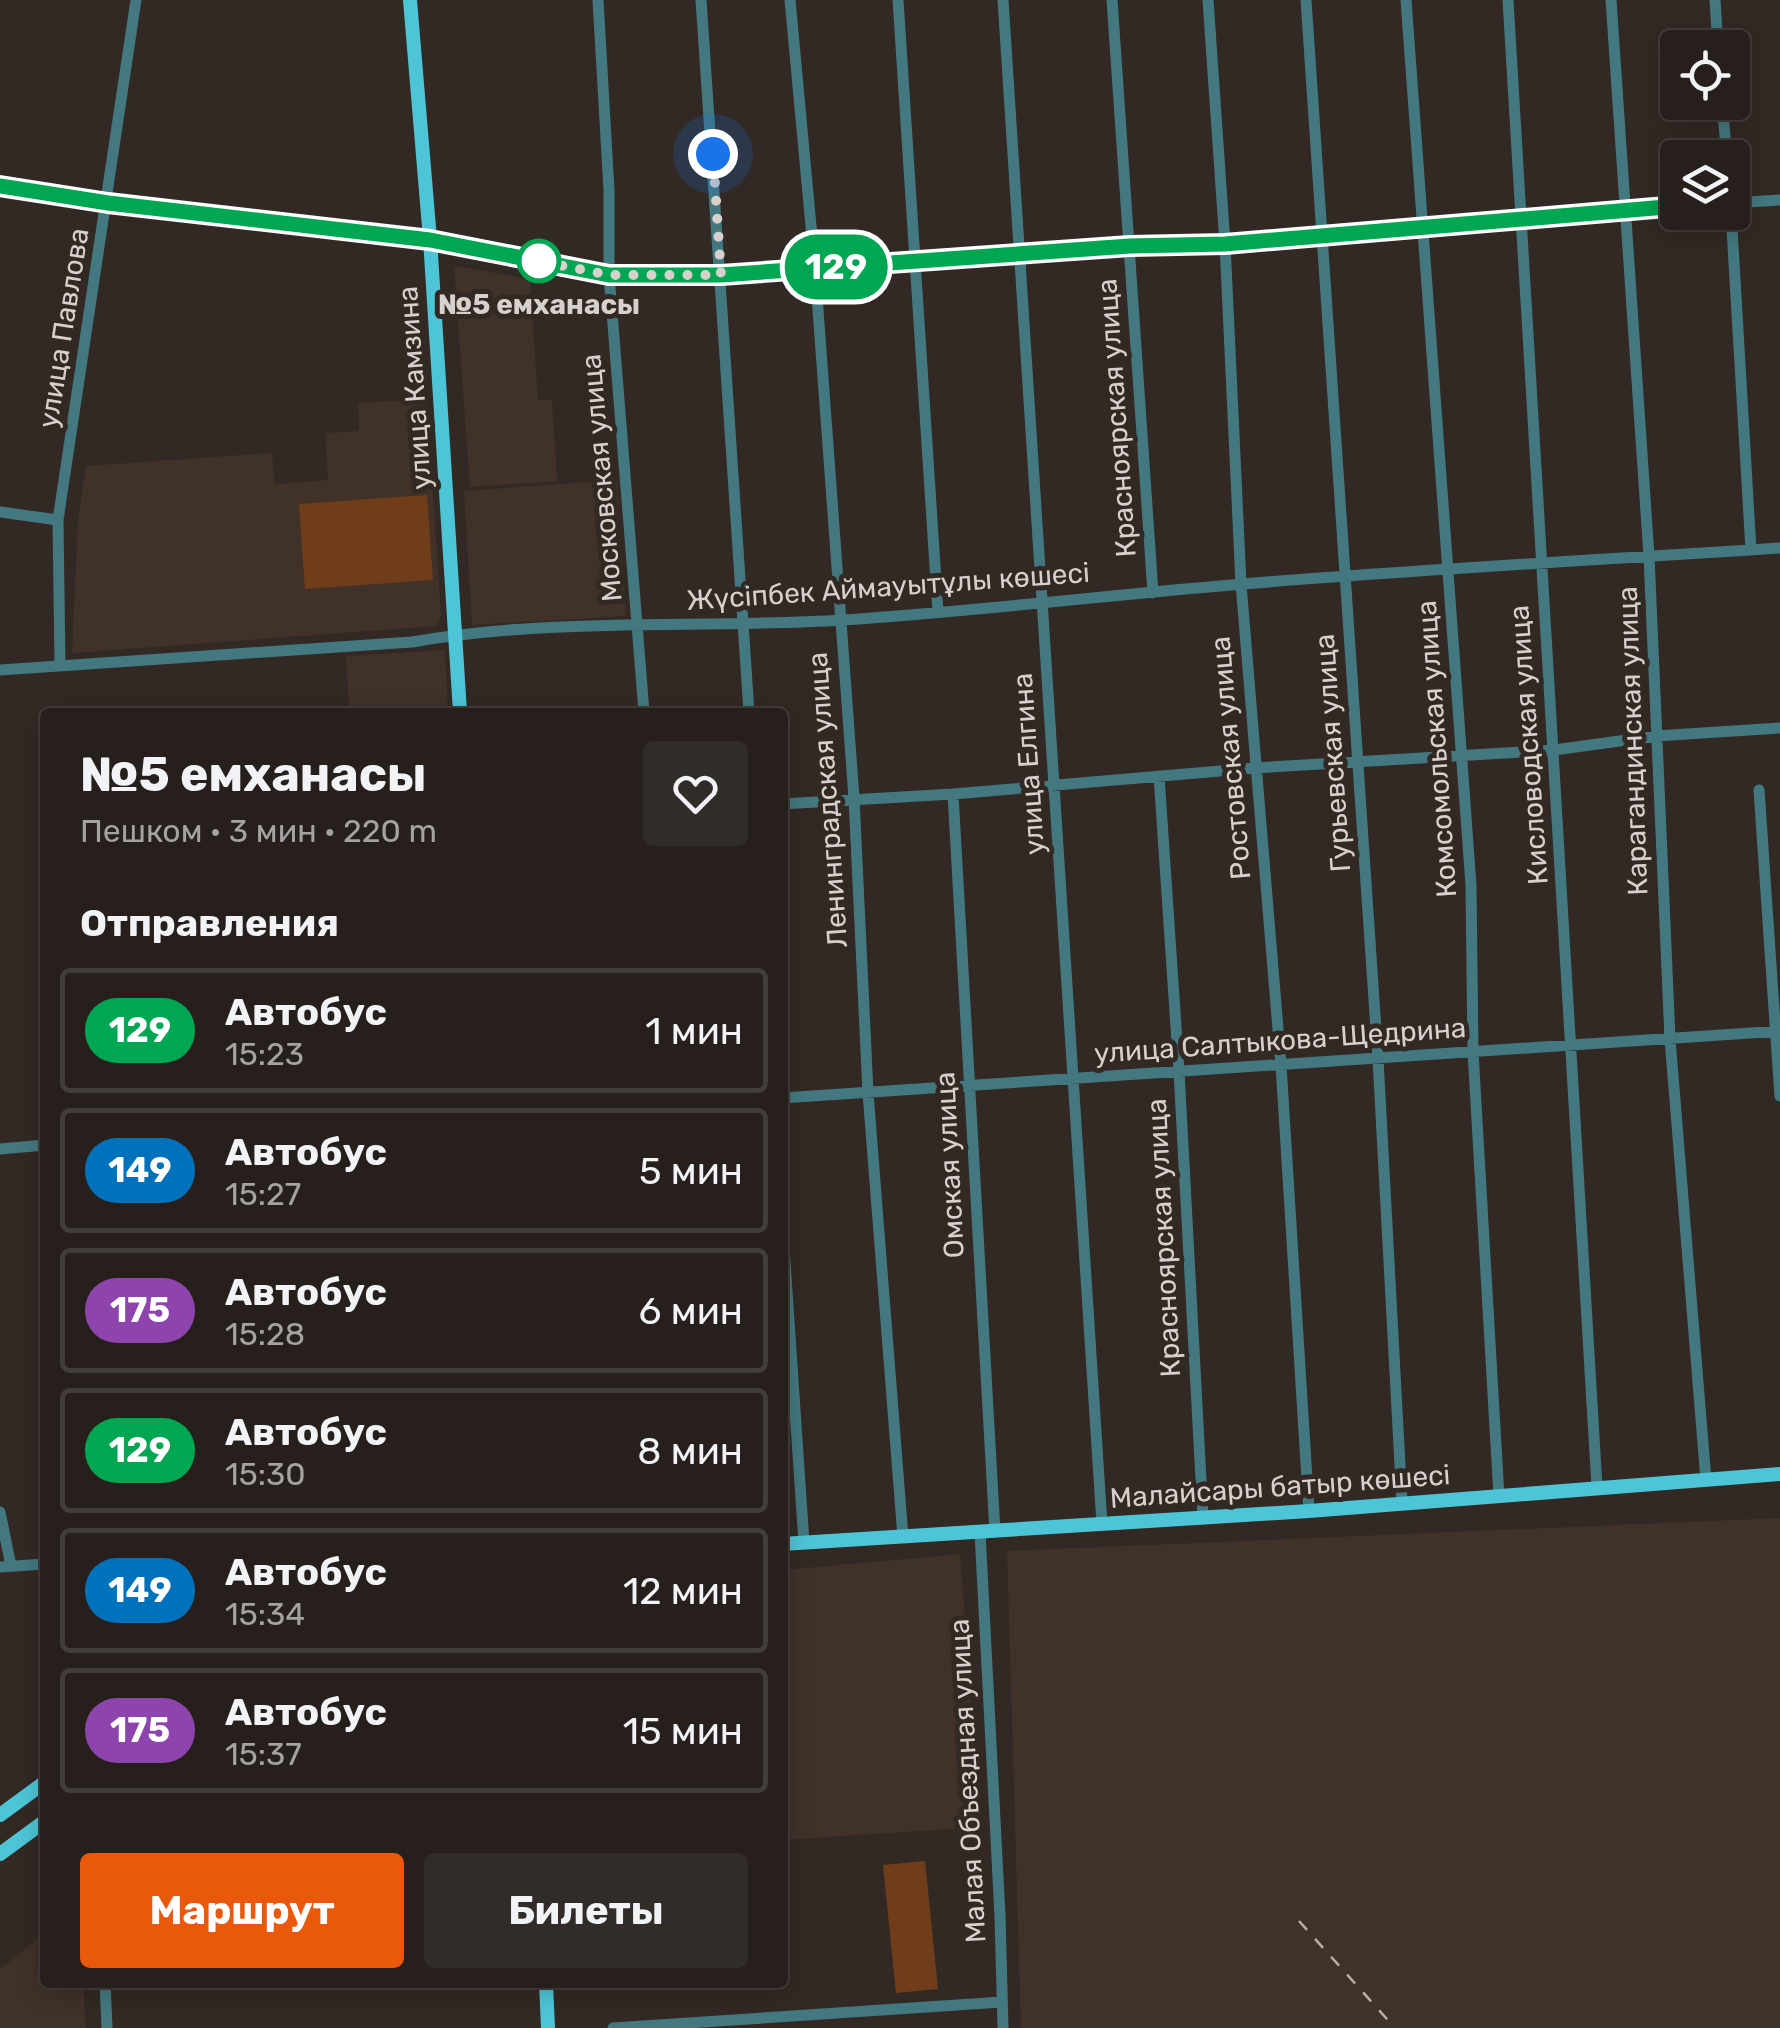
<!DOCTYPE html>
<html lang="ru">
<meta charset="utf-8">
<style>
body{margin:0;font-family:Rubik,sans-serif;background:#322c28;color:#f1f3f6;height:100vh;display:flex;flex-direction:column;font-size:38px;white-space:nowrap}
*{box-sizing:border-box;margin:0}
p{font-size:32px;color:#a4a2a3}
.icon{flex:none;width:55px;height:55px;fill:none;stroke:currentColor;stroke-width:2;stroke-linecap:round;stroke-linejoin:round}
.map{position:relative;flex:1;overflow:hidden}
.side{position:absolute;left:40px;top:708px;width:748px;height:1280px;display:flex;flex-direction:column;background:#261f1b;border-radius:10px;box-shadow:0 5px 25px #0003,0 0 0 2px #423d3a}
.side>*{flex:none}
.badge{padding:0 20px;border-radius:32px;font-size:35px;line-height:65px}
.tools{position:absolute;left:1660px;top:30px;display:grid;gap:20px}
.tools a{display:grid;place-items:center;width:90px;height:90px;border-radius:10px;background:#261f1b;box-shadow:0 5px 25px #0003,0 0 0 2px #423d3a;font-size:50px}
.you{position:absolute;width:50px;height:50px;margin:-25px;border:8px solid #fff;border-radius:50%;background:#1a73e8;box-shadow:0 0 0 15px #1a73e833}
.map>.badge{position:absolute;translate:-50% -50%;box-shadow:0 0 0 5px #fff}
h2{padding:0 40px;font-size:38px;line-height:90px}
.round{display:grid;place-items:center;flex:none;width:105px;height:105px;border-radius:10px;background:#322c28}
.summary{display:flex;align-items:center;justify-content:space-between;height:170px;padding:0 40px}
h1{font-size:48px;font-weight:700;line-height:75px}
.button{display:flex;gap:20px;margin-top:auto;padding:20px 40px}
.button a{flex:1;height:115px;border-radius:10px;background:#ea580c;color:#fff;font-size:40px;font-weight:700;line-height:115px;text-align:center}
.button a+a{background:#322c28;color:#f1f3f6}
ul{padding:0;list-style:none}
li{display:flex;align-items:center;gap:30px;height:125px;margin:0 20px 15px;padding:0 20px;border:5px solid #423d3a;border-radius:10px}
li div{flex:1}
li b{display:block;font-size:38px}
li em{font-style:normal}
li .badge{min-width:110px;font-weight:700;text-align:center}
.map>svg:first-child{display:block}
.built{fill:#403129}
.green{fill:#703d1b}
.lines{fill:none;stroke-linecap:round;stroke-linejoin:round}
.minor{stroke:#447880;stroke-width:11}
.major{stroke:#4ec5d6;stroke-width:14}
.rail{stroke:#b6b0ab;stroke-width:2.5;stroke-dasharray:12 12;stroke-linecap:butt}
.line-casing{stroke:#fff;stroke-width:22}
.line{stroke:#00a651;stroke-width:15}
.walk{stroke:#d7d1cd;stroke-width:10;stroke-dasharray:0 18}
.stop-dot{fill:#fff;stroke:#00a651;stroke-width:5}
.labels{text-anchor:middle;stroke-width:10;stroke-linejoin:round;paint-order:stroke}
.stop-label{font-size:28px;font-weight:bold;fill:#d7d1cd;stroke:#322924}
.street-label{font-size:28px;fill:#d7d1cd;stroke:#322924}
</style>
<div class="map">
<svg width="1780" height="2028" viewBox="0 0 1780 2028">
<rect width="100%" height="100%" fill="#322924"/>
<path class="built" d="M454,266L530,279L538,400H552L557,481L470,487Z
M427,399L441,616L437,626L72,653L78,519L86,466L272,453L275,484L328,480L325,433L359,431L358,403Z
M617,480L626,616L472,625L464,491Z
M445,650L448,712H349L346,656Z
M1780,1518V2028H1021L1007,1551Z
M960,1554L981,1827L783,1840V1570Z
M45,1933V1982L83,1983L86,2028H0V1969Z"/>
<path class="green" d="M427,495L433,580L305,589L299,504Z
M925,1861L938,1989L896,1993L883,1865Z"/>
<g class="lines">
<path class="minor" d="M598,0L609,190V275L644,712
M701,0L749,712
M790,0L815,269L854,798L868,1093L903,1537
M898,0L938,612
M1003,0L1102,1524
M1112,0L1153,593
M1208,0L1225,244L1241,584L1281,1065L1309,1511
M1306,0L1378,1059L1402,1502
M1406,0L1471,885L1473,1052L1499,1496
M1508,0L1597,1487
M1611,0L1649,556L1670,1039L1706,1480
M1715,0L1718,48
M1722,102L1727,158
M0,186L108,203L430,239L609,275H721L1130,246L1225,244L1678,207
M1732,203L1780,200
M1731,212L1751,550
M0,512L58,520
M60,666L58,520L136,0
M0,670L412,642C554,617 700,629 843,620C977,611 1110,595 1243,584C1422,569 1601,560 1780,548
M1159,776L1179,1071L1203,1517
M1759,790L1780,1096
M953,794L995,1532
M782,804L953,794L1255,768L1554,750L1656,736L1780,728
M782,1098L1780,1031
M0,1149L45,1145
M782,1217L804,1543
M0,1512L11,1566
M980,1532L1000,1916L1003,2028
M0,1567L45,1564
M105,1982L107,2028
M613,2028L1002,2002"/>
<path class="major" d="M410,0L430,239L460,712
M782,1544L1309,1511L1780,1474
M0,1815L45,1782
M0,1854L45,1821
M546,1982L548,2028"/>
<path class="rail" d="M1299,1921L1395,2028"/>
</g>
<g class="lines">
<defs>
<path id="line" d="M0,186L108,203L430,240L609,275H721L1130,246L1225,244L1678,206"/>
</defs>
<use href="#line" class="line-casing"/>
<use href="#line" class="line"/>
<path class="walk" d="M539,261L533,260L609,275H721L713,154"/>
</g>
<circle class="stop-dot" cx="539" cy="261" r="20"/>
<g class="labels">
<g class="stop-label">
<text x="539" y="314">№5 емханасы</text>
</g>
<g class="street-label">
<text transform="translate(63 328) rotate(-81)" y="10">улица Павлова</text>
<text transform="translate(414 388) rotate(-94)" y="10">улица Камзина</text>
<text transform="translate(1116 418) rotate(-94)" y="10">Красноярская улица</text>
<text transform="translate(601 478) rotate(-95)" y="10">Московская улица</text>
<text transform="translate(888 586) rotate(-4)" y="10">Жүсіпбек Аймауытұлы көшесі</text>
<text transform="translate(1632 741) rotate(-92)" y="10">Карагандинская улица</text>
<text transform="translate(1528 745) rotate(-94)" y="10">Кисловодская улица</text>
<text transform="translate(1436 749) rotate(-94)" y="10">Комсомольская улица</text>
<text transform="translate(1332 753) rotate(-94)" y="10">Гурьевская улица</text>
<text transform="translate(1230 758) rotate(-95)" y="10">Ростовская улица</text>
<text transform="translate(1028 764) rotate(-94)" y="10">улица Елгина</text>
<text transform="translate(827 800) rotate(-94)" y="10">Ленинградская улица</text>
<text transform="translate(1280 1040) rotate(-4)" y="10">улица Салтыкова-Щедрина</text>
<text transform="translate(949 1165) rotate(-93)" y="10">Омская улица</text>
<text transform="translate(1163 1238) rotate(-93)" y="10">Красноярская улица</text>
<text transform="translate(1280 1486) rotate(-4)" y="10">Малайсары батыр көшесі</text>
<text transform="translate(967 1781) rotate(-93)" y="10">Малая Объездная улица</text>
</g>
</g>
</svg>
<div class="tools">
<a><svg class="icon" aria-label="locate" viewBox="0 0 24 24"><circle cx="12" cy="12" r="6"/><path d="M12 2v4M12 18v4M2 12h4M18 12h4"/></svg></a>
<a><svg class="icon" aria-label="layers" viewBox="0 0 24 24"><path d="M12 4l9 5-9 5-9-5zM3 14l9 5 9-5"/></svg></a>
</div>
<div class="you" style="left:713px;top:154px"></div>
<b class="badge" style="left:836px;top:267px;background:#00a651;color:#fff">129</b>
<section class="side">
<div class="summary"><div><h1>№5 емханасы</h1><p>Пешком · 3 мин · 220 m</p></div><a class="round"><svg class="icon" aria-label="heart" viewBox="0 0 24 24"><path d="M12 20l-8-8c-3-5 5-10 8-4 3-6 11-1 8 4z"/></svg></a></div>
<h2>Отправления</h2>
<ul>
<li><span class="badge" style="background:#00a651;color:#fff">129</span><div><b>Автобус</b><p>15:23</p></div><em>1 мин</em></li>
<li><span class="badge" style="background:#0072bc;color:#fff">149</span><div><b>Автобус</b><p>15:27</p></div><em>5 мин</em></li>
<li><span class="badge" style="background:#8e44ad;color:#fff">175</span><div><b>Автобус</b><p>15:28</p></div><em>6 мин</em></li>
<li><span class="badge" style="background:#00a651;color:#fff">129</span><div><b>Автобус</b><p>15:30</p></div><em>8 мин</em></li>
<li><span class="badge" style="background:#0072bc;color:#fff">149</span><div><b>Автобус</b><p>15:34</p></div><em>12 мин</em></li>
<li><span class="badge" style="background:#8e44ad;color:#fff">175</span><div><b>Автобус</b><p>15:37</p></div><em>15 мин</em></li>
</ul>
<div class="button"><a>Маршрут</a><a>Билеты</a></div>
</section>
</div>
